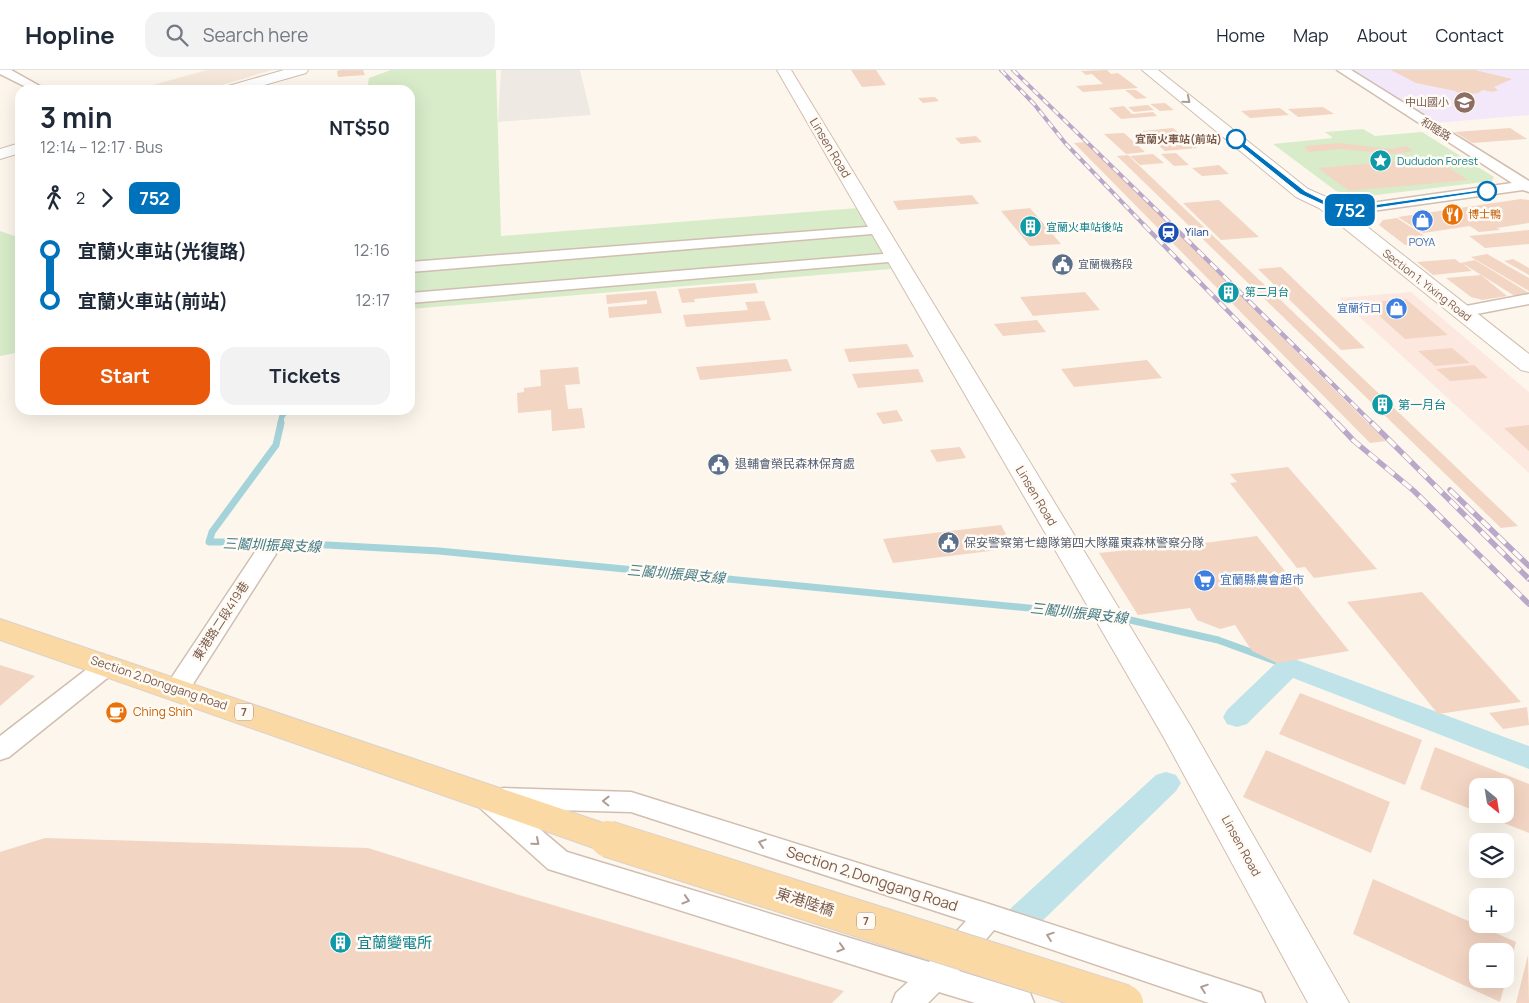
<!DOCTYPE html>
<meta charset="utf-8">
<style>
body{margin:0;font-family:Manrope,"Noto Sans TC",sans-serif;background:#f2f2f3;color:#1f2937;height:100vh;display:flex;flex-direction:column;font-size:19px;white-space:nowrap}
*{box-sizing:border-box;margin:0}
p{font-size:16px;color:#747a83}
.icon{flex:none;width:28px;height:28px;fill:none;stroke:currentColor;stroke-width:2;stroke-linecap:round;stroke-linejoin:round}
.map{position:relative;flex:1;overflow:hidden}
.sheet{position:absolute;left:15px;top:15px;width:400px;height:330px;display:flex;flex-direction:column;background:#fff;border-radius:15px;box-shadow:0 5px 20px #0002}
.sheet>*{flex:none}
.badge{padding:0 10px;border-radius:8px;font-size:18px;line-height:32px}
.needle{width:32px;rotate:150deg}
.buttons{position:absolute;left:1469px;top:708px;display:grid;gap:10px}
.buttons a{display:grid;place-items:center;width:45px;height:45px;border-radius:10px;background:#fff;box-shadow:0 5px 20px #0002;font-size:25px}
.map>.badge{position:absolute;translate:-50% -50%;box-shadow:0 0 0 2px #fff}
.legs{display:flex;align-items:center;gap:8px;height:55px;padding:0 25px;font-size:16px}
.legs p{margin-inline-start:auto}
.overview{display:flex;align-items:center;justify-content:space-between;height:85px;padding:0 25px}
h1{font-size:28px;font-weight:700;line-height:38px}
.action{display:flex;gap:10px;margin-top:auto;padding:10px 25px}
.action a{flex:1;height:58px;border-radius:15px;background:#ea580c;color:#fff;font-size:20px;font-weight:700;line-height:58px;text-align:center}
.action a+a{background:#f2f2f3;color:#1f2937}
ul{padding:0 25px;list-style:none}
li{display:flex;align-items:center;gap:18px;height:50px;font-size:19px}
li i{display:grid;place-items:center;width:8px;height:100%;margin:0 6px;background:currentColor}
li i::after{content:'';width:12px;height:12px;margin:-6px;border:4px solid;border-radius:50%;background:#fff}
li p{margin-inline-start:auto}
li:first-child i{background:linear-gradient(#0000 50%,currentColor 0)}
li:last-child i{background:linear-gradient(currentColor 50%,#0000 0)}
header{display:flex;align-items:center;gap:30px;box-sizing:border-box;height:70px;padding:0 25px;background:#fff;border-bottom:1px solid #e0e1e3}
header strong{font-size:24px}
nav{display:flex;gap:28px;margin-inline-start:auto;font-size:18px}
.search{width:350px;height:45px;background:#f2f2f3;display:flex;align-items:center;gap:12px;box-sizing:border-box;padding:0 18px;border-radius:15px;color:#747a83;font-size:19px}
.map>svg:first-child{display:block}
.residential{fill:#f5e8da}
.commercial{fill:#fde8e0}
.industrial{fill:#efe9e4}
.education{fill:#f3e8fa}
.green{fill:#d8ecc9}
.lines{fill:none;stroke-linecap:round;stroke-linejoin:round}
.stream-far1{stroke:#a5d3da;stroke-width:5.5}
.stream{stroke:#a5d3da;stroke-width:7}
.canal{fill:#bfe3e8;fill-rule:evenodd}
.building{fill:#f3d5c3;fill-rule:evenodd}
.minor-casing{stroke:#d1beb0;stroke-width:3}
.tertiary-casing{stroke:#d1beb0;stroke-width:2}
.primary-casing{stroke:#dad1cd;stroke-width:2}
.minor{fill:#fff;fill-rule:evenodd}
.tertiary{fill:#fff;fill-rule:evenodd}
.primary{fill:#fbd9a5;fill-rule:evenodd}
.rail-far2-casing{stroke:#b9a8c9;stroke-width:4}
.rail-far1-casing{stroke:#b9a8c9;stroke-width:4.5}
.rail-casing{stroke:#b9a8c9;stroke-width:5.5}
.rail-far2{stroke:#fffaf3;stroke-width:2.5;stroke-dasharray:7;stroke-linecap:butt}
.rail-far1{stroke:#fffaf3;stroke-width:3;stroke-dasharray:9;stroke-linecap:butt}
.rail{stroke:#fffaf3;stroke-width:4;stroke-dasharray:11;stroke-linecap:butt}
.primary-bridge-casing{stroke:#dad1cd;stroke-width:38;stroke-linecap:butt}
.primary-bridge{stroke:#fbd9a5;stroke-width:36}
.oneway{stroke:#af9d94}
.line-1{fill:#0072bc;stroke:#fff}
.stop-1-dot{fill:#fff;stroke:#0072bc;stroke-width:2.5}
.labels{text-anchor:middle;stroke-width:5;stroke-linejoin:round;paint-order:stroke}
.far-education-label{font-size:11px;fill:#785e54;stroke:#fffaf3;text-anchor:end}
.far-street-label{font-size:11px;fill:#7a5c4d;stroke:#fffaf3}
.far-stop-label{font-size:11px;font-weight:bold;fill:#7a5c4d;stroke:#fffaf3;text-anchor:end}
.far-culture-label{font-size:11px;fill:#0d838f;stroke:#fffaf3;text-anchor:start}
.far-food-label{font-size:11px;fill:#c56008;stroke:#fffaf3;text-anchor:start}
.far-transit-label{font-size:11px;fill:#164399;stroke:#fffaf3;text-anchor:start}
.far-shop-label{font-size:11px;fill:#366cbe;stroke:#fffaf3}
.far-service-label{font-size:11px;fill:#4e5e75;stroke:#fffaf3;text-anchor:start}
.shield{fill:#fffaf3;stroke:#a28b7f;stroke-width:1}
.shield-label{font-size:11px;font-weight:bold;fill:#7a5c4d}
.street-label{font-size:12px;fill:#7a5c4d;stroke:#fffaf3}
.culture-label{font-size:12px;fill:#0d838f;stroke:#fffaf3;text-anchor:start}
.service-label{font-size:12px;fill:#4e5e75;stroke:#fffaf3;text-anchor:start}
.shop-label{font-size:12px;fill:#366cbe;stroke:#fffaf3;text-anchor:start}
.food-label{font-size:12px;fill:#c56008;stroke:#fffaf3;text-anchor:start}
.water-label{font-size:14px;font-style:italic;fill:#437c86;stroke:#fffaf3}
.near-street-label{font-size:15px;fill:#7a5c4d;stroke:#fffaf3}
.near-culture-label{font-size:15px;fill:#0d838f;stroke:#fffaf3;text-anchor:start}
</style>
<header>
<strong>Hopline</strong>
<div class="search"><svg class="icon" aria-label="search" viewBox="0 0 24 24"><circle cx="10" cy="10" r="6"/><path d="M15 15l6 6"/></svg>Search here</div>
<nav><a>Home</a><a>Map</a><a>About</a><a>Contact</a></nav>
</header>
<div class="map">
<svg width="1529" height="933" viewBox="0 0 1529 933">
<rect width="100%" height="100%" fill="#fdf6ec"/>
<path class="residential" d="M207,0H272L205,20H135Z"/>
<path class="commercial" d="M1411,222L1529,322V403L1339,228Z"/>
<path class="industrial" d="M501,0H580L591,45L498,52Z"/>
<path class="education" d="M1350,0H1529V45L1435,53Z"/>
<path class="green" d="M391,0H496L501,166L858,138L891,199L410,239V20H367L369,8Z
M1363,59L1375,66L1422,62L1494,107L1492,111L1360,127L1336,121L1273,74L1333,68L1325,62Z
M0,161L20,168V282L0,286Z"/>
<g class="lines">
<path class="stream-far1" d="M280,354L282,346L287,340"/>
<path class="stream" d="M281,353L276,375L212,462L209,472H271L439,481L1101,545
M1117,547L1218,570L1289,596"/>
<path class="canal" d="M1289,587L1529,676V699L1293,608L1247,654L1237,657L1227,654L1223,647L1227,640L1280,589Z
M1166,702L1176,705L1181,713L1176,721L1035,858L1023,862L1011,858L1007,848L1011,838L1156,705Z"/>
</g>
<path class="building" d="M340,0H363L365,5L338,7L337,1Z
M851,0H876L886,15L862,17Z
M1107,0L1111,4L1118,3L1138,18L1083,22L1076,16L1103,14L1092,4L1086,5L1081,1Z
M1391,0H1475L1512,9L1494,17L1498,20L1493,22L1483,20L1478,23L1462,25L1455,21L1416,13Z
M1125,20H1136L1147,28L1136,29Z
M935,27L939,31L923,33L918,28Z
M1165,33L1174,40L1160,41L1150,34Z
M1148,35L1154,40L1134,42L1128,37Z
M1124,36L1132,44L1153,42L1157,46L1121,49L1109,38Z
M1323,37L1334,44L1298,47L1288,39Z
M1280,38L1289,45L1250,48L1241,41Z
M1173,58L1197,78L1165,81L1142,61Z
M1510,58L1527,69L1472,73L1455,62Z
M1124,63L1145,82L1126,84L1104,64Z
M976,66L982,72L961,74L955,68Z
M1086,72L1386,371L1370,373L1074,73Z
M1339,73L1390,79L1407,76L1413,81L1395,84L1340,79L1308,82L1305,76Z
M1176,83L1189,95L1174,96L1161,84Z
M1153,84L1164,93L1140,95L1130,86Z
M1128,85L1189,143L1518,456L1501,458L1117,86Z
M1434,88L1468,110L1349,121L1318,98Z
M1219,95L1229,104L1202,106L1192,98Z
M972,125L979,134L898,140L893,131Z
M1521,129L1529,130V153L1497,158L1500,160L1479,162L1470,156L1423,163L1398,147Z
M1219,130L1259,167L1221,170L1183,133Z
M1030,138L1061,174L1030,176L1001,141Z
M1397,148L1434,172L1405,175L1379,155L1383,150Z
M1529,160V174L1485,178L1469,166Z
M1487,184L1529,208V221L1471,187Z
M1455,189L1460,193L1475,190L1529,223V226L1518,228L1462,193L1472,201L1433,205L1417,192Z
M1513,189L1529,198V205L1504,191Z
M1281,197L1365,278L1341,280L1258,199Z
M1481,205L1507,226L1482,230L1471,227L1446,208Z
M755,213L758,223L694,229L695,232L682,233L678,219Z
M656,221L662,243L609,248L608,237L647,234V230L607,234L606,225Z
M1085,222L1100,240L1033,246L1020,227Z
M1406,229L1448,265L1405,269L1365,233Z
M764,231L771,250L686,257L683,245L748,240L745,232Z
M1037,250L1046,262L1003,266L994,254Z
M907,274L914,287L849,292L844,279Z
M1452,278L1470,293L1435,296L1418,281Z
M787,289L792,301L700,310L696,297Z
M1147,290L1162,308L1074,317L1061,299Z
M1474,295L1488,308L1450,311L1436,299Z
M578,297L580,314L565,315L568,339L582,338L585,358L552,361L551,340L518,343L517,323L524,322V318L541,316L540,300Z
M918,299L924,312L858,318L852,304Z
M897,340L903,351L883,354L876,343Z
M1529,355V381L1504,358Z
M960,377L966,388L937,392L930,380Z
M1288,397L1377,499L1314,508L1305,497L1297,498L1230,413L1237,412L1230,404Z
M1001,455L1014,478L893,493L883,469Z
M1257,466L1349,581L1277,593L1252,581L1235,555L1220,559L1197,550L1190,538L1138,545L1099,483L1156,477L1159,479Z
M1422,522L1521,632L1438,644L1347,532Z
M0,595L35,606L0,636Z
M1300,623L1422,670L1405,715L1279,664Z
M1527,637L1529,655L1503,659L1489,643Z
M1435,677L1529,714V763L1481,744H1505V716H1478V742L1420,719Z
M1266,680L1390,732L1371,783L1243,727Z
M45,768L368,778L519,825L844,921L832,933H0V782Z
M1373,809L1516,872L1500,932L1353,864ZM1478,881H1505V909H1478Z
M1528,885L1529,933H1516Z"/>
<g class="lines">
<defs>
<path id="minor" d="M0,0H11L47,20H32L0,4Z
M1337,0H1351L1529,111V122L1523,120L1336,146L1331,145L1329,142L1331,139L1336,138L1512,113Z
M879,156L884,157L886,160L884,163L410,202V192Z
M895,183L900,185L903,188L900,191L410,233V223Z
M1529,224V234L1461,247L1455,246L1453,242L1455,238L1461,237Z
M265,477L273,479L276,484L186,625L177,628L168,625L165,619L168,613L257,479Z
M108,587L116,589L120,595L116,601L9,687L0,690V666L100,589Z
M504,718L631,722L989,834L1250,919L1261,923L1265,933H1209L994,860L959,901L1030,923L1034,933H975L939,922L928,933H892L896,923L908,912L548,799L479,737L475,730L479,723C488,720 495,721 504,718ZM516,739L631,742L966,851L929,892L567,782Z"/>
<path id="tertiary" d="M284,0H308L306,3L247,20H222L225,17Z
M777,0H791L1190,655L1349,933H1308L1164,668Z
M1142,0H1158L1308,119L1333,130L1529,284V302L1521,300L1319,138L1296,127Z
M20,73V83L0,89V79Z"/>
<path id="primary" d="M0,549L621,759L626,769L621,779L608,783L0,570Z"/>
</defs>
<use href="#minor" class="minor-casing"/>
<use href="#tertiary" class="tertiary-casing"/>
<use href="#primary" class="primary-casing"/>
<use href="#minor" class="minor"/>
<use href="#tertiary" class="tertiary"/>
<use href="#primary" class="primary"/>
<defs>
<path id="rail-far2" d="M1001,0L1034,34L1066,74L1145,156
M1013,0L1173,156"/>
<path id="rail-far1" d="M1144,155L1338,354
M1172,155L1373,354"/>
<path id="rail" d="M1337,353L1354,371L1414,421L1529,534
M1372,353L1529,509
M1450,420L1529,496"/>
</defs>
<use href="#rail-far2" class="rail-far2-casing"/>
<use href="#rail-far1" class="rail-far1-casing"/>
<use href="#rail" class="rail-casing"/>
<use href="#rail-far2" class="rail-far2"/>
<use href="#rail-far1" class="rail-far1"/>
<use href="#rail" class="rail"/>
<defs>
<path id="primary-bridge" d="M608,769L1125,933"/>
</defs>
<use href="#primary-bridge" class="primary-bridge-casing"/>
<use href="#primary-bridge" class="primary-bridge"/>
</g>
<defs><path id="oneway-chevron" d="M-2-3.5L2.5 0L-2 3.5" fill="none" stroke-width="1.6" stroke-linecap="round" stroke-linejoin="round" transform="scale(1.25)"/></defs>
<g class="oneway">
<use href="#oneway-chevron" transform="translate(1187 30) rotate(39)"/>
<use href="#oneway-chevron" transform="translate(606 731) rotate(-179)"/>
<use href="#oneway-chevron" transform="translate(536 772) rotate(41)"/>
<use href="#oneway-chevron" transform="translate(762 773) rotate(-162)"/>
<use href="#oneway-chevron" transform="translate(686 830) rotate(17)"/>
<use href="#oneway-chevron" transform="translate(1050 866) rotate(-161)"/>
<use href="#oneway-chevron" transform="translate(841 878) rotate(17)"/>
<use href="#oneway-chevron" transform="translate(1204 918) rotate(-161)"/>
</g>
<path class="line-1" d="M1236,67L1305,121L1329,133L1337,140L1487,119L1490,121L1336,144L1324,135L1300,124L1233,70Z"/>
<defs>
<symbol id="school-disc" viewBox="-11 -11 22 22"><circle r="9.5" fill="#8d6e63" stroke="#fffaf3"/><path d="M0-5L7-2L0 1L-7-2ZM-4 1L0 2.5L4 1V4Q0 6-4 4Z" fill="#fff"/></symbol>
<symbol id="sight-disc" viewBox="-11 -11 22 22"><circle r="9.5" fill="#0f9aa8" stroke="#fffaf3"/><path d="M0-6L1.8-2.2L6-1.7L2.9 1.2L3.7 5.4L0 3.3L-3.7 5.4L-2.9 1.2L-6-1.7L-1.8-2.2Z" fill="#fff"/></symbol>
<symbol id="restaurant-disc" viewBox="-11 -11 22 22"><circle r="9.5" fill="#e8710a" stroke="#fffaf3"/><path d="M-5-6h1v4h1v-4h1v4h1v-4h1v5L-1.5 .5V6h-2V.5L-5-1ZM5-6V6H3V1.5H1.5Q1.5-4 5-6Z" fill="#fff"/></symbol>
<symbol id="shop-disc" viewBox="-11 -11 22 22"><circle r="9.5" fill="#3f7fe0" stroke="#fffaf3"/><path d="M-5-2.5h2.3a2.7 3.5 0 0 1 5.4 0H5L5.5 6h-11ZM-1.5-2.5h3a1.5 2.3 0 0 0-3 0Z" fill="#fff"/></symbol>
<symbol id="building-disc" viewBox="-11 -11 22 22"><circle r="9.5" fill="#0f9aa8" stroke="#fffaf3"/><path d="M-4-6H4V6H1V3H-1V6H-4ZM-2.5-4.3h1.7v1.8h-1.7ZM.8-4.3h1.7v1.8H.8ZM-2.5-1h1.7V.8h-1.7ZM.8-1h1.7V.8H.8Z" fill="#fff"/></symbol>
<symbol id="station-disc" viewBox="-11 -11 22 22"><circle r="9.5" fill="#1a4fb4" stroke="#fffaf3"/><path d="M-3-6H3Q5-6 5-4V2Q5 4 3 4L4.5 6H3L1.5 4h-3L-3 6H-4.5L-3 4Q-5 4-5 2V-4Q-5-6-3-6ZM-3.5-4v3h7v-3ZM-3.5 1v1.5H-2V1ZM2 1v1.5H3.5V1Z" fill="#fff"/></symbol>
<symbol id="civic-disc" viewBox="-11 -11 22 22"><circle r="9.5" fill="#5c6f8a" stroke="#fffaf3"/><path d="M-.6-6.5H3V-4.5H.6V-3L4-1V1h2V6H-6V1h2V-1L-.6-3ZM-1.2 2.5V6h2.4V2.5Z" fill="#fff"/></symbol>
<symbol id="supermarket-disc" viewBox="-11 -11 22 22"><circle r="9.5" fill="#3f7fe0" stroke="#fffaf3"/><path d="M-6-5.5h2.5l.6 2H6L4.5 2H-2.5L-4.4-4H-6ZM-1.5 3.2a1.3 1.3 0 1 0 .1 0ZM3 3.2a1.3 1.3 0 1 0 .1 0Z" fill="#fff"/></symbol>
<symbol id="cafe-disc" viewBox="-11 -11 22 22"><circle r="9.5" fill="#e8710a" stroke="#fffaf3"/><path d="M-5.5-4.5H6V0H3Q3 3.5 0 3.5H-2.5Q-5.5 3.5-5.5 0ZM3-3.2v2h1.7v-2ZM-6 4.5H4V6H-6Z" fill="#fff"/></symbol>
</defs>
<g fill-rule="evenodd">
<use href="#school-disc" x="1452" y="20" width="25" height="25"/>
<use href="#sight-disc" x="1368" y="78" width="25" height="25"/>
<use href="#restaurant-disc" x="1440" y="132" width="25" height="25"/>
<use href="#shop-disc" x="1410" y="138" width="25" height="25"/>
<use href="#building-disc" x="1018" y="144" width="25" height="25"/>
<use href="#station-disc" x="1156" y="150" width="25" height="25"/>
<use href="#civic-disc" x="1050" y="182" width="25" height="25"/>
<use href="#building-disc" x="1216" y="210" width="25" height="25"/>
<use href="#shop-disc" x="1384" y="226" width="25" height="25"/>
<use href="#building-disc" x="1370" y="322" width="25" height="25"/>
<use href="#civic-disc" x="706" y="382" width="25" height="25"/>
<use href="#civic-disc" x="936" y="460" width="25" height="25"/>
<use href="#supermarket-disc" x="1192" y="498" width="25" height="25"/>
<use href="#cafe-disc" x="104" y="630" width="25" height="25"/>
<use href="#building-disc" x="328" y="860" width="25" height="25"/>
</g>
<g class="stop-1-dot">
<circle cx="1236" cy="69" r="9"/>
<circle cx="1487" cy="121" r="9"/>
</g>
<g class="labels">
<g class="far-education-label">
<text x="1449" y="36">中山國小</text>
</g>
<g class="far-street-label">
<text transform="translate(1436 59) rotate(32)" y="4">和睦路</text>
<text transform="translate(1427 215) rotate(38)" y="4">Section 1, Yixing Road</text>
</g>
<g class="far-stop-label">
<text x="1222" y="73">宜蘭火車站(前站)</text>
</g>
<g class="far-culture-label">
<text x="1397" y="95">Dududon Forest</text>
<text x="1046" y="161">宜蘭火車站後站</text>
<text x="1245" y="226">第二月台</text>
</g>
<g class="far-food-label">
<text x="1468" y="148">博士鴨</text>
</g>
<g class="far-transit-label">
<text x="1185" y="166">Yilan</text>
</g>
<g class="far-shop-label">
<text x="1422" y="176">POYA</text>
<text x="1381" y="242" text-anchor="end">宜蘭行口</text>
</g>
<g class="far-service-label">
<text x="1078" y="198">宜蘭機務段</text>
</g>
<g class="shield">
<rect x="235" y="633.5" width="18" height="17" rx="4"/>
<rect x="857" y="842.5" width="18" height="17" rx="4"/>
</g>
<g class="shield-label">
<text x="244" y="646">7</text>
<text x="866" y="855">7</text>
</g>
<g class="street-label">
<text transform="translate(830 78) rotate(59)" y="4">Linsen Road</text>
<text transform="translate(1036 426) rotate(59)" y="4">Linsen Road</text>
<text transform="translate(221 551) rotate(-57)" y="4">東港路二段419巷</text>
<text transform="translate(159 613) rotate(19)" y="4">Section 2,Donggang Road</text>
<text transform="translate(1241 776) rotate(61)" y="4">Linsen Road</text>
</g>
<g class="culture-label">
<text x="1398" y="339">第一月台</text>
</g>
<g class="service-label">
<text x="735" y="398">退輔會榮民森林保育處</text>
<text x="964" y="477">保安警察第七總隊第四大隊羅東森林警察分隊</text>
</g>
<g class="shop-label">
<text x="1220" y="514">宜蘭縣農會超市</text>
</g>
<g class="food-label">
<text x="133" y="646">Ching Shin</text>
</g>
<g class="water-label">
<text transform="translate(272 475) rotate(2)" y="5">三鬮圳振興支線</text>
<text transform="translate(676 504) rotate(5)" y="5">三鬮圳振興支線</text>
<text transform="translate(1079 543) rotate(6)" y="5">三鬮圳振興支線</text>
</g>
<g class="near-street-label">
<text transform="translate(872 809) rotate(18)" y="5">Section 2,Donggang Road</text>
<text transform="translate(805 832) rotate(18)" y="5">東港陸橋</text>
</g>
<g class="near-culture-label">
<text x="357" y="878">宜蘭變電所</text>
</g>
</g>
</svg>
<div class="buttons">
<a><svg class="needle" viewBox="-14 -14 28 28"><path d="M0-13l5 13h-10z" fill="#e53935"/><path d="M0 13l5-13h-10z" fill="#747a83"/></svg></a>
<a><svg class="icon" aria-label="layers" viewBox="0 0 24 24"><path d="M12 4l9 5-9 5-9-5zM3 14l9 5 9-5"/></svg></a>
<a>+</a>
<a>−</a>
</div>
<b class="badge" style="left:1350px;top:140px;background:#0072bc;color:#fff">752</b>
<section class="sheet">
<div class="overview"><div><h1>3 min</h1><p>12:14 – 12:17 · Bus</p></div><b>NT$50</b></div>
<div class="legs"><svg class="icon" aria-label="walk" viewBox="0 0 24 24"><circle cx="13" cy="4" r="2"/><path d="M13 8l-2 6 4 7M11 14l-3 7M7 12l3-4h3l4 4"/></svg>2<svg class="icon" aria-label="forward" viewBox="0 0 24 24"><path d="M9 5l7 7-7 7"/></svg><b class="badge" style="background:#0072bc;color:#fff">752</b></div>
<ul>
<li><i style="color:#0072bc"></i><b>宜蘭火車站(光復路)</b><p>12:16</p></li>
<li><i style="color:#0072bc"></i><b>宜蘭火車站(前站)</b><p>12:17</p></li>
</ul>
<div class="action"><a>Start</a><a>Tickets</a></div>
</section>
</div>
